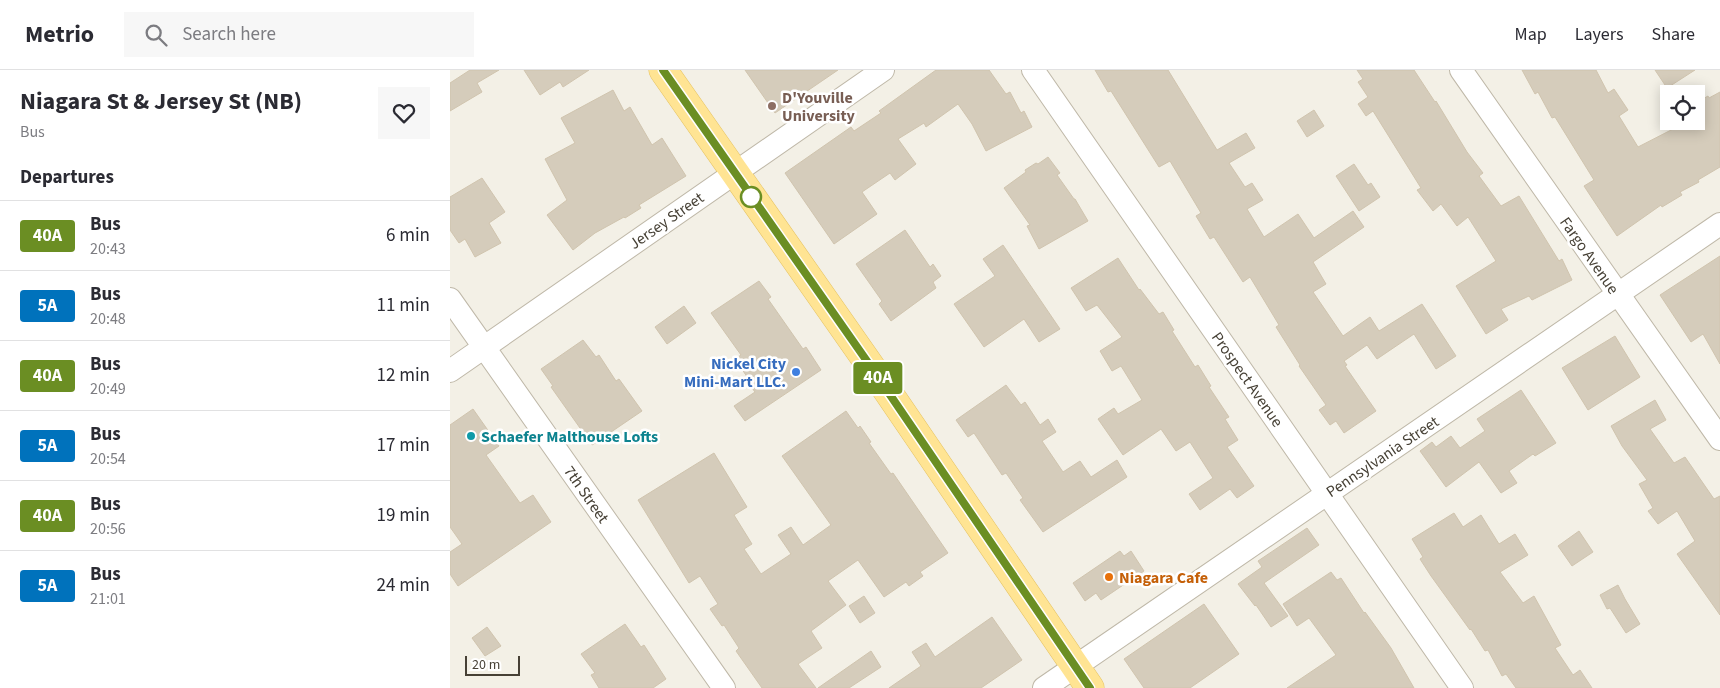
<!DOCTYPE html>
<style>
body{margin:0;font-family:"Source Sans 3",sans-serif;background:#f7f7f7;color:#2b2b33;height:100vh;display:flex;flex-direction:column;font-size:19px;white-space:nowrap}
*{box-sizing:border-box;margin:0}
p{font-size:16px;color:#7c7c81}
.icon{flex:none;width:28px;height:28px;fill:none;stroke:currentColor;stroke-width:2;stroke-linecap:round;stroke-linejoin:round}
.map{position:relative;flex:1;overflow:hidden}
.panel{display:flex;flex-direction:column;background:#fff;width:450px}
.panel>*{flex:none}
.badge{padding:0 10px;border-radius:4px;font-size:18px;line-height:32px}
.controls{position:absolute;left:1210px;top:15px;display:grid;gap:10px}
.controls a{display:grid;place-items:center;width:45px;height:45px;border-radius:0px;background:#fff;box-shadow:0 2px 12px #0003;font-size:25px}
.scale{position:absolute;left:15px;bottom:12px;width:55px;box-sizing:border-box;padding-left:5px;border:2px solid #464035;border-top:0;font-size:14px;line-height:18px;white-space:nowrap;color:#464035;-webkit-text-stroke:4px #fff;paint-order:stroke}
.map>.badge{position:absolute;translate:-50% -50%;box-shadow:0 0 0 2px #fff}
h2{padding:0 20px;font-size:19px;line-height:45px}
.round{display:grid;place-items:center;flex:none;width:52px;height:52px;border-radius:0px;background:#f7f7f7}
.headline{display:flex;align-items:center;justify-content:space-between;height:85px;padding:0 20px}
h1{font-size:24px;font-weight:700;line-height:38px}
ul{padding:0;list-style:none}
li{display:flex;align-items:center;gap:15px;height:70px;padding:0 20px;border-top:1px solid #e1e1e2}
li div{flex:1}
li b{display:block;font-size:19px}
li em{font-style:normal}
li .badge{min-width:55px;font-weight:700;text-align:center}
header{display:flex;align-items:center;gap:30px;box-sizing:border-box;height:70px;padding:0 25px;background:#fff;border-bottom:1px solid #e1e1e2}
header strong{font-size:24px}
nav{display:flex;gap:28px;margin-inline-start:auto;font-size:18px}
.search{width:350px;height:45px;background:#f7f7f7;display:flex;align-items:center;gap:12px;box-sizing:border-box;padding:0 18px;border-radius:0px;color:#7c7c81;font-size:19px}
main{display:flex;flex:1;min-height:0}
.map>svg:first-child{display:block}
.building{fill:#d5ccbb;stroke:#d0c4ae}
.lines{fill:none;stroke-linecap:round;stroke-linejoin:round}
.minor-casing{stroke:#bfb8a8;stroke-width:24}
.major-casing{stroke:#e5c262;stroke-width:29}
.minor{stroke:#fff;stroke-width:22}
.major{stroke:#ffe493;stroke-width:28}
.line-casing{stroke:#fff;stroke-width:11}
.line{stroke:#6b8e23;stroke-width:8}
.education-dot{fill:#8d6e63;stroke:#fff;stroke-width:2}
.stop-dot{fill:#fff;stroke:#6b8e23;stroke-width:2.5}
.shop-dot{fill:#3f7fe0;stroke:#fff;stroke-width:2}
.culture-dot{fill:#0f9aa8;stroke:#fff;stroke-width:2}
.food-dot{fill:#e8710a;stroke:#fff;stroke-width:2}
.labels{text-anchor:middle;stroke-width:5;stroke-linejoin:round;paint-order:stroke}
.education-label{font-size:16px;font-weight:bold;fill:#785e54;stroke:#fff;text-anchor:start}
.street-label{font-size:16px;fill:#464035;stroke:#fff}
.shop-label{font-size:16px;font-weight:bold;fill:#366cbe;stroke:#fff;text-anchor:end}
.culture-label{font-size:16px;font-weight:bold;fill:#0d838f;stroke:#fff;text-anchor:start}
.food-label{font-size:16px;font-weight:bold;fill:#c56008;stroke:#fff;text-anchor:start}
</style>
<header>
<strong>Metrio</strong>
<div class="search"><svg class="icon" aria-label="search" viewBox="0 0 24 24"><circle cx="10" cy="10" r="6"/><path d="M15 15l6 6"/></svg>Search here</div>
<nav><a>Map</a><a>Layers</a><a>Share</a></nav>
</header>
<main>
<section class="panel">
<div class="headline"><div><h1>Niagara St &amp; Jersey St (NB)</h1><p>Bus</p></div><a class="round"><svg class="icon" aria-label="heart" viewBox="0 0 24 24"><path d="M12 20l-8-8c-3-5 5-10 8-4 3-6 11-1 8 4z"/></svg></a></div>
<h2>Departures</h2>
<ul>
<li><span class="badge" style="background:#6b8e23;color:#fff">40A</span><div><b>Bus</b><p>20:43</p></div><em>6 min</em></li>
<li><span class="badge" style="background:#0072bc;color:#fff">5A</span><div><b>Bus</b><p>20:48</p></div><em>11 min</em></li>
<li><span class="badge" style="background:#6b8e23;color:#fff">40A</span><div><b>Bus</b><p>20:49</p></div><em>12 min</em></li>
<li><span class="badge" style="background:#0072bc;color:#fff">5A</span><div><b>Bus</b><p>20:54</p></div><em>17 min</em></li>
<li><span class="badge" style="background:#6b8e23;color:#fff">40A</span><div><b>Bus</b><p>20:56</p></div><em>19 min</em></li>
<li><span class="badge" style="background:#0072bc;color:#fff">5A</span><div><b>Bus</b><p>21:01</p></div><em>24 min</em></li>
</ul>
</section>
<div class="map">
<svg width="1270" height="618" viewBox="0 0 1270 618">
<rect width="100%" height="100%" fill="#f3f0e6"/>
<path class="building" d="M20,0H49L27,13L32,22L0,41V13Z
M74,0H139L113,17L110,12L90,25Z
M295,0H388L325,43Z
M486,0H539L556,24L560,22L571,43L574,41L582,57L536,81L522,54L508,34L476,57L474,53L448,69L466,94L445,110L440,103L412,122L427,144L384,174L335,103L401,57L404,61L431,43L429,41Z
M645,0H718L767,80L796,63L805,78L779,93L795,117L802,113L813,130L797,139L814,167L848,144L864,168L903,141L914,157L863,192L876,214L863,222L893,266L920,247L929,261L972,234L1006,286L986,299L964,264L927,289L917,275L894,291L897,295L895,296L926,341L894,363L886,351L880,355L869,340L876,335L849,296L850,295L826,257L829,255L800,207L793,212L764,167L760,169L746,146L751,143L720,91L709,97L661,21L658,22Z
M907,0H964L985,32L986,31L1017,82L1033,103L1029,106L1051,136L1069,126L1109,191L1112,189L1122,210L1082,230L1079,226L1051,239L1058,250L1036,264L1006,216L1046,191L1018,147L1007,156L991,134L983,141L967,120L971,118L923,41L916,46L908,34L918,27L908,12L913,9Z
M1072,0H1146L1158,23L1164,19L1178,40L1169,46L1188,77L1225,58L1223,56L1232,51H1246V33L1258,26L1259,28L1270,22V97L1248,110L1249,112L1230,122L1232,125L1212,137L1211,135L1167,166L1134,116L1144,110L1105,47L1102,48L1088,22L1085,24Z
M1205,0H1245L1217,18Z
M163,20L174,41L180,37L202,75L212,68L236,106L189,135L191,138L175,148L174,147L145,163L123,180L97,145L117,130L95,89L125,73L111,48Z
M864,40L874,56L857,67L847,51Z
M598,87L610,103L607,105L624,129H625L638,151L589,179L577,156L580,155L554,118L576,102L575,100L586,93L588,94Z
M904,94L918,115L921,113L930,127L909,141L886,106Z
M32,108L55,142L39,153L51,173L25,187L15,169L9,173L0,160V127Z
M455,160L480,197L483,194L491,206L483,212L486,218L441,251L429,234L432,231L406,194Z
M553,175L610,259L589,272L574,249L534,277L504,234L545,206L533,189Z
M1270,186V294L1253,264L1241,272L1210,225Z
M668,188L689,220L690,219L709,244L713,242L724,260L722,261L745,297L748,295L761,316L759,317L779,347L775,349L788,370L777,377L804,416L787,428L780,419L750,440L739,424L763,408L740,372L726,381L711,359L673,385L648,349L664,338L668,344L692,330L671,296L662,301L650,281L672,267L647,235L636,241L621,218Z
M309,211L321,227L318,229L353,279L356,277L371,300L295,351L284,336L305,322L302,318L304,317L285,289L291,285L261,243Z
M234,236L246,253L217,274L205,257Z
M1165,266L1190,307L1138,340L1112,298Z
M133,270L146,287L149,285L166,311L169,309L192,341L142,375L101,317L103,316L91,299Z
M556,315L571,335L575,332L590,355L598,349L606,362L592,371L613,402L630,391L641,407L667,390L677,407L593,462L570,430L573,428L556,403L552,405L524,363L518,367L506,350Z
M1071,320L1106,373L1085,386L1083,384L1059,401L1067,413L1051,423L1029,392L996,417L970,381L982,372L986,377L1001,366L1010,378L1035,361L1027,349Z
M1205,330L1216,350L1200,359L1224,393L1235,387L1264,429L1270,426V545L1227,484L1245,471L1227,441L1208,454L1198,441L1203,438L1189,414L1197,410L1172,376L1161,356Z
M23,339L49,376L36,385L70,433L83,425L101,452L8,516L0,504V482L12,474L0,457V355Z
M396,341L408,358L410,356L421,372L419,373L441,404L443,403L498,483L470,502L473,506L459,516L456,512L434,527L408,490L378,511L396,535L361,561L372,578L348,594L366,618H312L286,581L289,578L274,555L272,556L260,539L268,534L250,506L239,513L188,430L264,383L297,437L284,445L302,474L294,479L311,504L341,484L328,465L341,457L353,475L381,455L332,386Z
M1004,443L1013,457L1031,445L1049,474L1065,464L1078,485L1050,502L1073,533L1084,526L1111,575L1105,578L1123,605L1130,600L1142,618H1066L1056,604L1052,606L1038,580L1035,581L1021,559L1020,560L981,506L970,489L973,487L962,469Z
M857,458L869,475L814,513L838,546L821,557L806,535L805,536L788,514L812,497L808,491Z
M1129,461L1143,482L1122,496L1108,476Z
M670,481L674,486L681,481L694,501L651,530L646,523L635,531L623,513Z
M881,502L887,510L891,508L914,543L915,542L941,578L964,618H837L886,585L859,548L847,556L833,534Z
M1168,515L1175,529L1190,554L1176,563L1160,538L1157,539L1150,525Z
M414,526L425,543L410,553L399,536Z
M754,534L789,584L740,618H694L674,589Z
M542,547L572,590L531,618H439L471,596L462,582L476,573L485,587Z
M175,554L191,577L194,575L216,609L203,618H149L141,605L145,603L131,584Z
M37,557L51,576L35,586L22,568Z
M421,581L431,597L399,618H368Z"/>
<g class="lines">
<defs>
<path id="minor" d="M583,0L1012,618
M1011,0L1270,369
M0,229L274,618
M0,301L433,0
M594,618L1270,154"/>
<path id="major" d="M213,0L419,294L640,618"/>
</defs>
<use href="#minor" class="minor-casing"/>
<use href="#major" class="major-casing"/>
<use href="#minor" class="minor"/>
<use href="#major" class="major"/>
</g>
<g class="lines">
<defs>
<path id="line" d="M213,0L419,294L640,618"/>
</defs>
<use href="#line" class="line-casing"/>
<use href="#line" class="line"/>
</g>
<circle class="education-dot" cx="322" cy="36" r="5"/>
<circle class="stop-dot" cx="301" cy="127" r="10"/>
<circle class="shop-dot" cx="346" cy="302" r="5"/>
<circle class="culture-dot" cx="21" cy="366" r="5"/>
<circle class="food-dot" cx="659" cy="507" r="5"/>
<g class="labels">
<g class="education-label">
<text x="332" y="33">D'Youville<tspan x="332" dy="18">University</tspan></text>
</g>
<g class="street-label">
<text transform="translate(216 150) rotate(-35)" y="6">Jersey Street</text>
<text transform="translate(1140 185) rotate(55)" y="6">Fargo Avenue</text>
<text transform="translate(798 309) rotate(55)" y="6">Prospect Avenue</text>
<text transform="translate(932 386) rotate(-34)" y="6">Pennsylvania Street</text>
<text transform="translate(137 424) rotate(55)" y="6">7th Street</text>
</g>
<g class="shop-label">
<text x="336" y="299">Nickel City<tspan x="336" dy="18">Mini-Mart LLC.</tspan></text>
</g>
<g class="culture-label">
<text x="31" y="372">Schaefer Malthouse Lofts</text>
</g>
<g class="food-label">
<text x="669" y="513">Niagara Cafe</text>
</g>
</g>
</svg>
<div class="controls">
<a><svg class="icon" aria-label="locate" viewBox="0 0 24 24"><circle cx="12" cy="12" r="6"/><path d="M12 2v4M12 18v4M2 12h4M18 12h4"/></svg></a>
</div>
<div class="scale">20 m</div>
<b class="badge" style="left:428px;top:308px;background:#6b8e23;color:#fff">40A</b>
</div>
</main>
